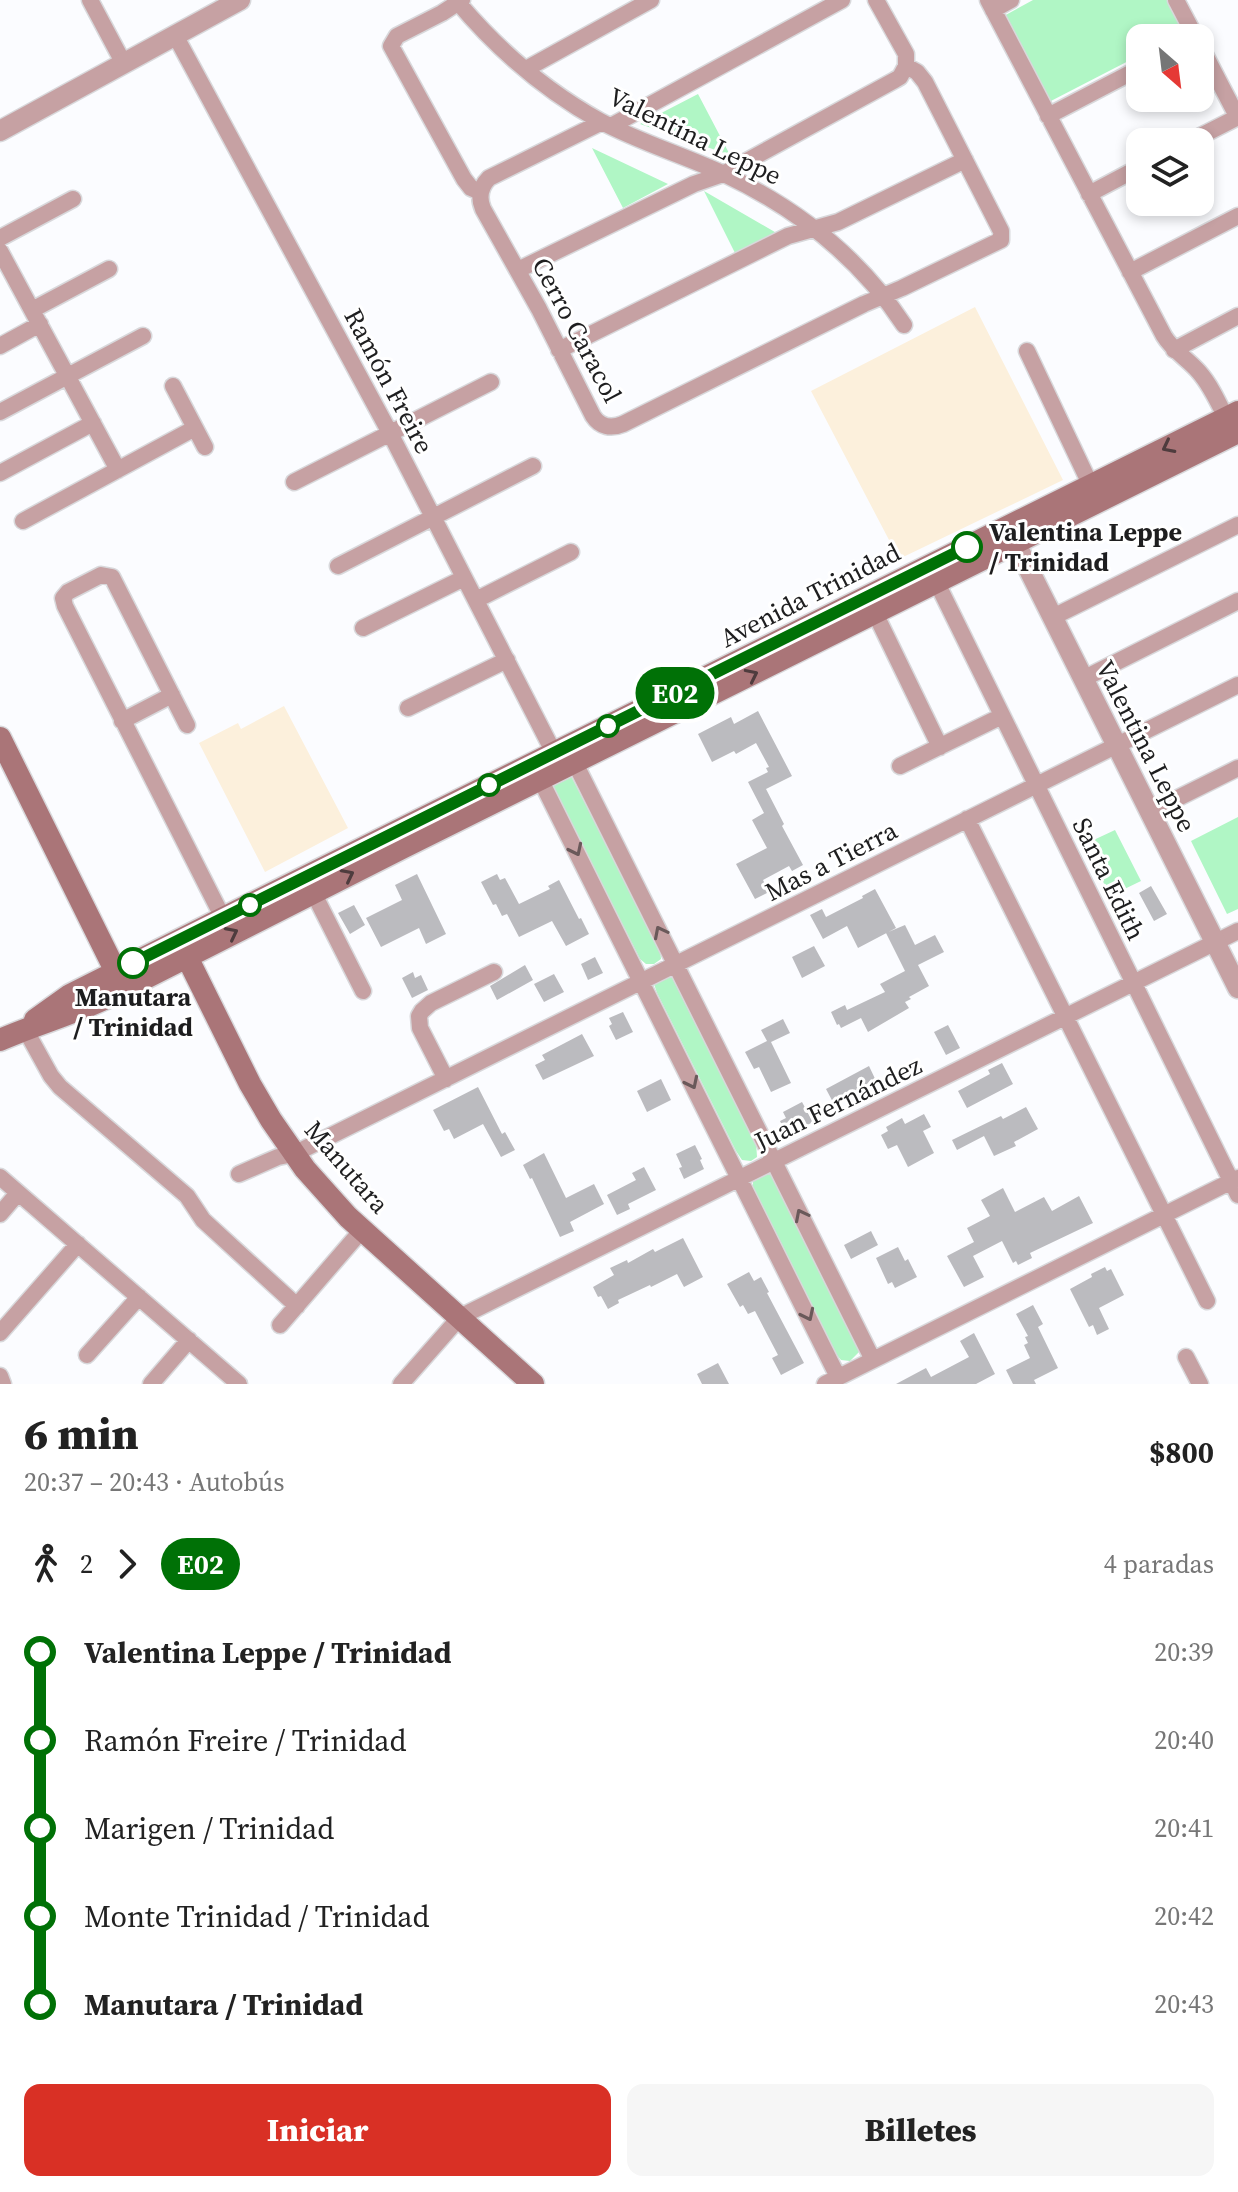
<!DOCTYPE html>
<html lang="es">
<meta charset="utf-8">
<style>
body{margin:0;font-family:"Source Serif 4",serif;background:#f6f6f6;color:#222;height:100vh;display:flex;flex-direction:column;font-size:30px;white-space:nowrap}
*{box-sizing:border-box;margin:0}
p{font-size:26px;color:#767676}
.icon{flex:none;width:44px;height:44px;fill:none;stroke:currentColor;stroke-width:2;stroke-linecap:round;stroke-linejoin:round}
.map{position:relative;height:1384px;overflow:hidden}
.side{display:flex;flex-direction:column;background:#fff;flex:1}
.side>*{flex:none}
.badge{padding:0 16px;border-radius:26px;font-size:28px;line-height:52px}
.needle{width:52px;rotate:152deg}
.tools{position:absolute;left:1126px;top:24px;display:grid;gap:16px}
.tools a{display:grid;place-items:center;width:88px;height:88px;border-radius:16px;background:#fff;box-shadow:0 4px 12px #0003;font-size:40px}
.map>.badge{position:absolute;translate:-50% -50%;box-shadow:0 0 0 4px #fff}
.legs{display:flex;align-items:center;gap:12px;height:88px;padding:0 24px;font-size:26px}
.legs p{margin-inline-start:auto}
.summary{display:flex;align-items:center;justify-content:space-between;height:136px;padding:0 24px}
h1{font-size:44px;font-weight:800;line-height:60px}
.cta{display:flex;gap:16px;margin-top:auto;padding:16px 24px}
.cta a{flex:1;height:92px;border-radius:16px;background:#d93025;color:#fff;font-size:32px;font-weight:800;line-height:92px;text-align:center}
.cta a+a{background:#f6f6f6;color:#222}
ul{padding:0 24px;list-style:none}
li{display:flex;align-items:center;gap:28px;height:88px;font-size:30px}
li i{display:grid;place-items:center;width:12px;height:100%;margin:0 10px;background:currentColor}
li i::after{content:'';width:20px;height:20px;margin:-10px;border:6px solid;border-radius:50%;background:#fff}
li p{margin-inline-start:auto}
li:first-child i{background:linear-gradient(#0000 50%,currentColor 0)}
li:last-child i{background:linear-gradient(currentColor 50%,#0000 0)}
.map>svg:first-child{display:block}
.education{fill:#fcf0dc}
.green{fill:#b0f6c5}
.building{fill:#bbbbbf}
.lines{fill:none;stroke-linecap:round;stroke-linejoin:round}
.minor-casing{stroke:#d8d8db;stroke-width:19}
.tertiary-casing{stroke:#d8d8db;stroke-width:23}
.secondary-casing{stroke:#d8d8db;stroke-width:25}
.minor{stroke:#c6a1a3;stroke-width:16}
.tertiary{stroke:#c6a1a3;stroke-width:20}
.secondary{stroke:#aa7578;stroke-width:22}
.oneway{stroke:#4f3c3e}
.oneway2{stroke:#6a595a}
.line-1-casing{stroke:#fff;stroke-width:18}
.line-1{stroke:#007106;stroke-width:12}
.stop-1-dot{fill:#fff;stroke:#007106;stroke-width:4}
.labels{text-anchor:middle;stroke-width:6;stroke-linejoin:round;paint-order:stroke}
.street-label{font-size:26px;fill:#1e1e1f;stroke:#fff}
.stop-label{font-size:26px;font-weight:bold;fill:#1e1e1f;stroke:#fff;text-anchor:start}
</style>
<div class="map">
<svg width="1238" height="1384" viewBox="0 0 1238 1384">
<rect width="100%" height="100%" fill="#fbfcff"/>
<path class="education" d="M975,307L1063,480L899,559L811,391Z
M284,706L348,828L265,872L199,743L238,723L241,729Z"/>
<path class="green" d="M1033,0H1167L1183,32L1172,38H1140V55L1047,103L1002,17Z
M698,94L730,155L640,124Z
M592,148L668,184L623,208Z
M704,191L780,235L736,255Z
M570,774L660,949L661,959L654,964H646L640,959L551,783Z
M1238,817V909L1227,914L1191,841Z
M1115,830L1141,881L1110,896L1085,844Z
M670,974L674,977L756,1142L757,1157L751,1161L742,1160L736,1151L657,993L654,984Z
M766,1172L773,1176L858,1344L859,1352L850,1361L841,1360L836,1354L753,1188V1178Z"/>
<path class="building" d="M758,711L792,776L766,789L784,824L782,826L803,865L792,871L789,866L763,880L769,892L755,899L736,864L767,848L752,820L764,813L748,782L768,772L766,768L769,767L756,743L736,754L734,751L712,762L698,734L731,717L734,724Z
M417,874L446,934L426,944L419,928L381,947L366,918L402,900L395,885Z
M497,874L500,880L505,878L519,904L550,889L548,886L559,880L579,919L581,918L589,934L566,946L552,921L519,937L507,914L502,916L496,904L493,905L481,882Z
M1151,886L1167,914L1154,921L1139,893Z
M875,889L896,928L858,948L847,926L823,939L810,915L822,909L826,917L863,898L862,896Z
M354,905L365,925L350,934L338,913Z
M905,925L915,945L935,935L944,952L918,965L929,986L909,997L911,999L905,1002L909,1008L868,1032L861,1018L841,1028L839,1024L837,1025L831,1012L845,1005L847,1010L885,992L880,984L905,971L886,933Z
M814,946L825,966L802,978L792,957Z
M595,957L603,973L588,980L581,964Z
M525,965L533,980L497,1000L490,986Z
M413,972L415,978L421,975L428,990L412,998L402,978Z
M554,974L564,992L544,1002L534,984Z
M623,1012L633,1032L616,1040L609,1026L612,1024L609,1018Z
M783,1019L790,1033L771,1042L791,1083L771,1092L759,1067L754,1069L745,1052L767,1041L761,1030Z
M948,1025L960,1048L946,1055L934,1032Z
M582,1034L594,1056L543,1080L535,1065L545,1060L542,1055Z
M1002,1063L1013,1084L967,1108L958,1091L990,1074L988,1070Z
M869,1066L878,1085L835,1106L826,1089Z
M661,1079L671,1100L647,1112L637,1091Z
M478,1087L502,1134L505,1132L515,1150L501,1157L483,1124L454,1139L449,1129L444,1131L433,1110Z
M802,1102L813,1122L787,1136L780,1121L786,1118L783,1112Z
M1026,1107L1038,1129L1014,1142L1016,1146L994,1156L984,1136L957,1150L952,1140L1001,1116L1003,1119Z
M924,1114L931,1127L923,1131L934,1153L908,1167L897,1145L888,1149L881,1135L888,1131L886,1127L902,1118L905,1124Z
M695,1145L702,1159L700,1160L704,1169L684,1179L679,1168L682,1167L676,1154Z
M544,1153L566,1198L594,1184L604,1204L570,1222L574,1231L560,1237L532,1178L530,1179L523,1165Z
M644,1167L656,1190L628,1204L630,1209L617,1215L607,1195L636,1180L632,1173Z
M1003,1188L1015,1212L1044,1197L1052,1211L1079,1196L1093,1223L1030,1253L1032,1258L1018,1265L1016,1261L1013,1263L1002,1241L973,1256L984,1277L964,1287L947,1256L974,1242L967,1228L990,1216L981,1200Z
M871,1231L878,1245L851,1259L844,1245Z
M683,1238L703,1277L684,1287L677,1274L651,1287L650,1285L618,1300L619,1303L608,1309L601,1296L598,1297L593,1287L614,1275L610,1268L627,1260L628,1263L653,1249L655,1252Z
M898,1247L905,1261L908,1259L917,1277L895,1288L892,1282L888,1284L876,1258Z
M1105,1267L1107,1271L1111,1269L1124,1295L1099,1308L1109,1329L1097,1335L1093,1325L1089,1327L1070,1289L1092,1277L1091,1274Z
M749,1272L754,1281L761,1277L769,1292L767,1293L804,1363L781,1375L772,1358L778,1355L755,1311L748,1314L743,1305L740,1307L727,1284Z
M1033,1305L1043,1324L1038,1327L1058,1368L1034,1380L1036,1384H1013L1006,1370L1030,1358L1024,1345L1028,1343L1025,1337L1028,1336L1016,1314Z
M974,1333L995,1374L976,1384H896L926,1368L931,1377L969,1357L960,1341Z
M718,1363L729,1384H702L697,1374Z"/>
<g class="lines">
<defs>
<path id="minor" d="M90,0L124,64
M456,0C496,48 546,91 600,121C639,142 683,155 724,174C796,208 860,258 904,325
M462,0L442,13L397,36L391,46L464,179L471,188L480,192
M876,0L906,54V66
M988,0L1164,336C1173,351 1188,359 1199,372C1213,388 1221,409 1231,428
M1176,0L1196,38
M993,10L1011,0
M175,35L390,433L554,753L575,763L873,1360
M1200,45L1238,118
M526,69L651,0
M1048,116L1140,68
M602,122L489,178C480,187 478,197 483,209L539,309L593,416C600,427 611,429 623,424L864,304L902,288L1001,240V231L925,82L917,72L906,66
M611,126L842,0
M1189,142L1238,117
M1089,194L1140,167
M0,238L73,199
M0,251L118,470
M518,270L694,184L723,174L895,80L900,77L906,66
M1130,272L1238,216
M32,310L109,269
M0,346L40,324
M559,350L788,236L838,222L965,160
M1174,350L1238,316
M1027,351L1091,486
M173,386L205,447
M0,412L143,336
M0,473L93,423
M294,482L491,382
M23,521L195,428
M338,566L533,466
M937,583L1238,1195
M476,600L571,552
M875,613L940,747
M1053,617L1238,525
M363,628L464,578
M1083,679L1238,601
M408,708L507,660
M122,721L172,695
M187,725L112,577L101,575L68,592L63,598L65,606L223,918
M900,766L1002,716
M547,769L541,780L545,789L838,1377
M1150,812L1238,768
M967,819L1207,1301
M313,892L363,991
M25,1029L51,1076L60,1087L187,1196L203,1220L297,1306
M446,1079L420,1028L419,1016L422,1011L431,1003L494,972
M239,1174L278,1157L294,1154L1238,685
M0,1177L239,1384
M0,1214L18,1193
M280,1325L362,1230
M0,1333L78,1244
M87,1355L139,1297
M1186,1357L1200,1384
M0,1376L3,1384
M151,1384L189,1340
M401,1384L460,1317L1238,931
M825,1384L1238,1178"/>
<path id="tertiary" d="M0,131L240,0
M1009,530L1238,988"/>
<path id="secondary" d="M0,738L122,984
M181,945L250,1084L271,1120L305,1169L348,1217L533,1384
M35,1020L70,995L271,894L1238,412
M0,1040C34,1025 70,1015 104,999L404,847L1238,432"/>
</defs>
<use href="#minor" class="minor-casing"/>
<use href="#tertiary" class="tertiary-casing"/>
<use href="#secondary" class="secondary-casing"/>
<use href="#minor" class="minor"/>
<use href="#tertiary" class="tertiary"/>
<use href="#secondary" class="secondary"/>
</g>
<defs><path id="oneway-chevron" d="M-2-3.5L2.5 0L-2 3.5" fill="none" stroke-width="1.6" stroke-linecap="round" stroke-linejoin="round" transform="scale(2)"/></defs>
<g class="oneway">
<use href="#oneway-chevron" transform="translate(1168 447) rotate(153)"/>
<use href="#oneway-chevron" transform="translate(752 675) rotate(-26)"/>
<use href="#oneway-chevron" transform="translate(348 875) rotate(-27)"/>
<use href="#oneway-chevron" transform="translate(232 933) rotate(-27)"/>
</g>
<g class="oneway2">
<use href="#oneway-chevron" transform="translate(576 850) rotate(64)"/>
<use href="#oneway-chevron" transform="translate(660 932) rotate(-117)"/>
<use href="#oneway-chevron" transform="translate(692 1083) rotate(64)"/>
<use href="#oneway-chevron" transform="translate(801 1215) rotate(-117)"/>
<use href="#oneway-chevron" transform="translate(808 1315) rotate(64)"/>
</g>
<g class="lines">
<defs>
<path id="line-1" d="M133,963L967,547"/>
</defs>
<use href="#line-1" class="line-1-casing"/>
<use href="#line-1" class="line-1"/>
</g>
<g class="stop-1-dot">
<circle cx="967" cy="547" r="14"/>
<circle cx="608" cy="726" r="10"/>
<circle cx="489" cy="785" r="10"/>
<circle cx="250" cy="905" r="10"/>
<circle cx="133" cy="963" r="14"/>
</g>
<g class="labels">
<g class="street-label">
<text transform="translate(695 136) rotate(26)" y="9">Valentina Leppe</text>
<text transform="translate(577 330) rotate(62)" y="9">Cerro Caracol</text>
<text transform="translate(389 381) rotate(62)" y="9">Ramón Freire</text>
<text transform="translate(810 595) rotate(-27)" y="9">Avenida Trinidad</text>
<text transform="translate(1146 746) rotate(63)" y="9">Valentina Leppe</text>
<text transform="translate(831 861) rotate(-27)" y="9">Mas a Tierra</text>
<text transform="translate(1109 879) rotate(64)" y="9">Santa Edith</text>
<text transform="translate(838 1103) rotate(-26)" y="9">Juan Fernández</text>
<text transform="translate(347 1167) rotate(49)" y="9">Manutara</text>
</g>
<g class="stop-label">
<text x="989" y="541">Valentina Leppe<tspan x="989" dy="30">/ Trinidad</tspan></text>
<text x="133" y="1006" text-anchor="middle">Manutara<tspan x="133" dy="30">/ Trinidad</tspan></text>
</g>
</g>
</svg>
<div class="tools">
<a><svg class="needle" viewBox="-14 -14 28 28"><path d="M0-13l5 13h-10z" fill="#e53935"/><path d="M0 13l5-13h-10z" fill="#767676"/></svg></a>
<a><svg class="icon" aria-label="layers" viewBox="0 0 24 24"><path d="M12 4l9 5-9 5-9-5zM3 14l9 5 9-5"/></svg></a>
</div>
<b class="badge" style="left:675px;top:693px;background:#007106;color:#fff">E02</b>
</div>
<section class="side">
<div class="summary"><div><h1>6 min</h1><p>20:37 – 20:43 · Autobús</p></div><b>$800</b></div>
<div class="legs"><svg class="icon" aria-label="walk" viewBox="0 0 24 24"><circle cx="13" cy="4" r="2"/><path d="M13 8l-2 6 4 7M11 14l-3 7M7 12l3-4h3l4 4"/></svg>2<svg class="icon" aria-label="forward" viewBox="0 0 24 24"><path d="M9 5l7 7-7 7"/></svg><b class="badge" style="background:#007106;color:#fff">E02</b><p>4 paradas</p></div>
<ul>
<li><i style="color:#007106"></i><b>Valentina Leppe / Trinidad</b><p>20:39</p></li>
<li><i style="color:#007106"></i><span>Ramón Freire / Trinidad</span><p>20:40</p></li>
<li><i style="color:#007106"></i><span>Marigen / Trinidad</span><p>20:41</p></li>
<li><i style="color:#007106"></i><span>Monte Trinidad / Trinidad</span><p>20:42</p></li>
<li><i style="color:#007106"></i><b>Manutara / Trinidad</b><p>20:43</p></li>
</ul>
<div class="cta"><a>Iniciar</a><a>Billetes</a></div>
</section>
